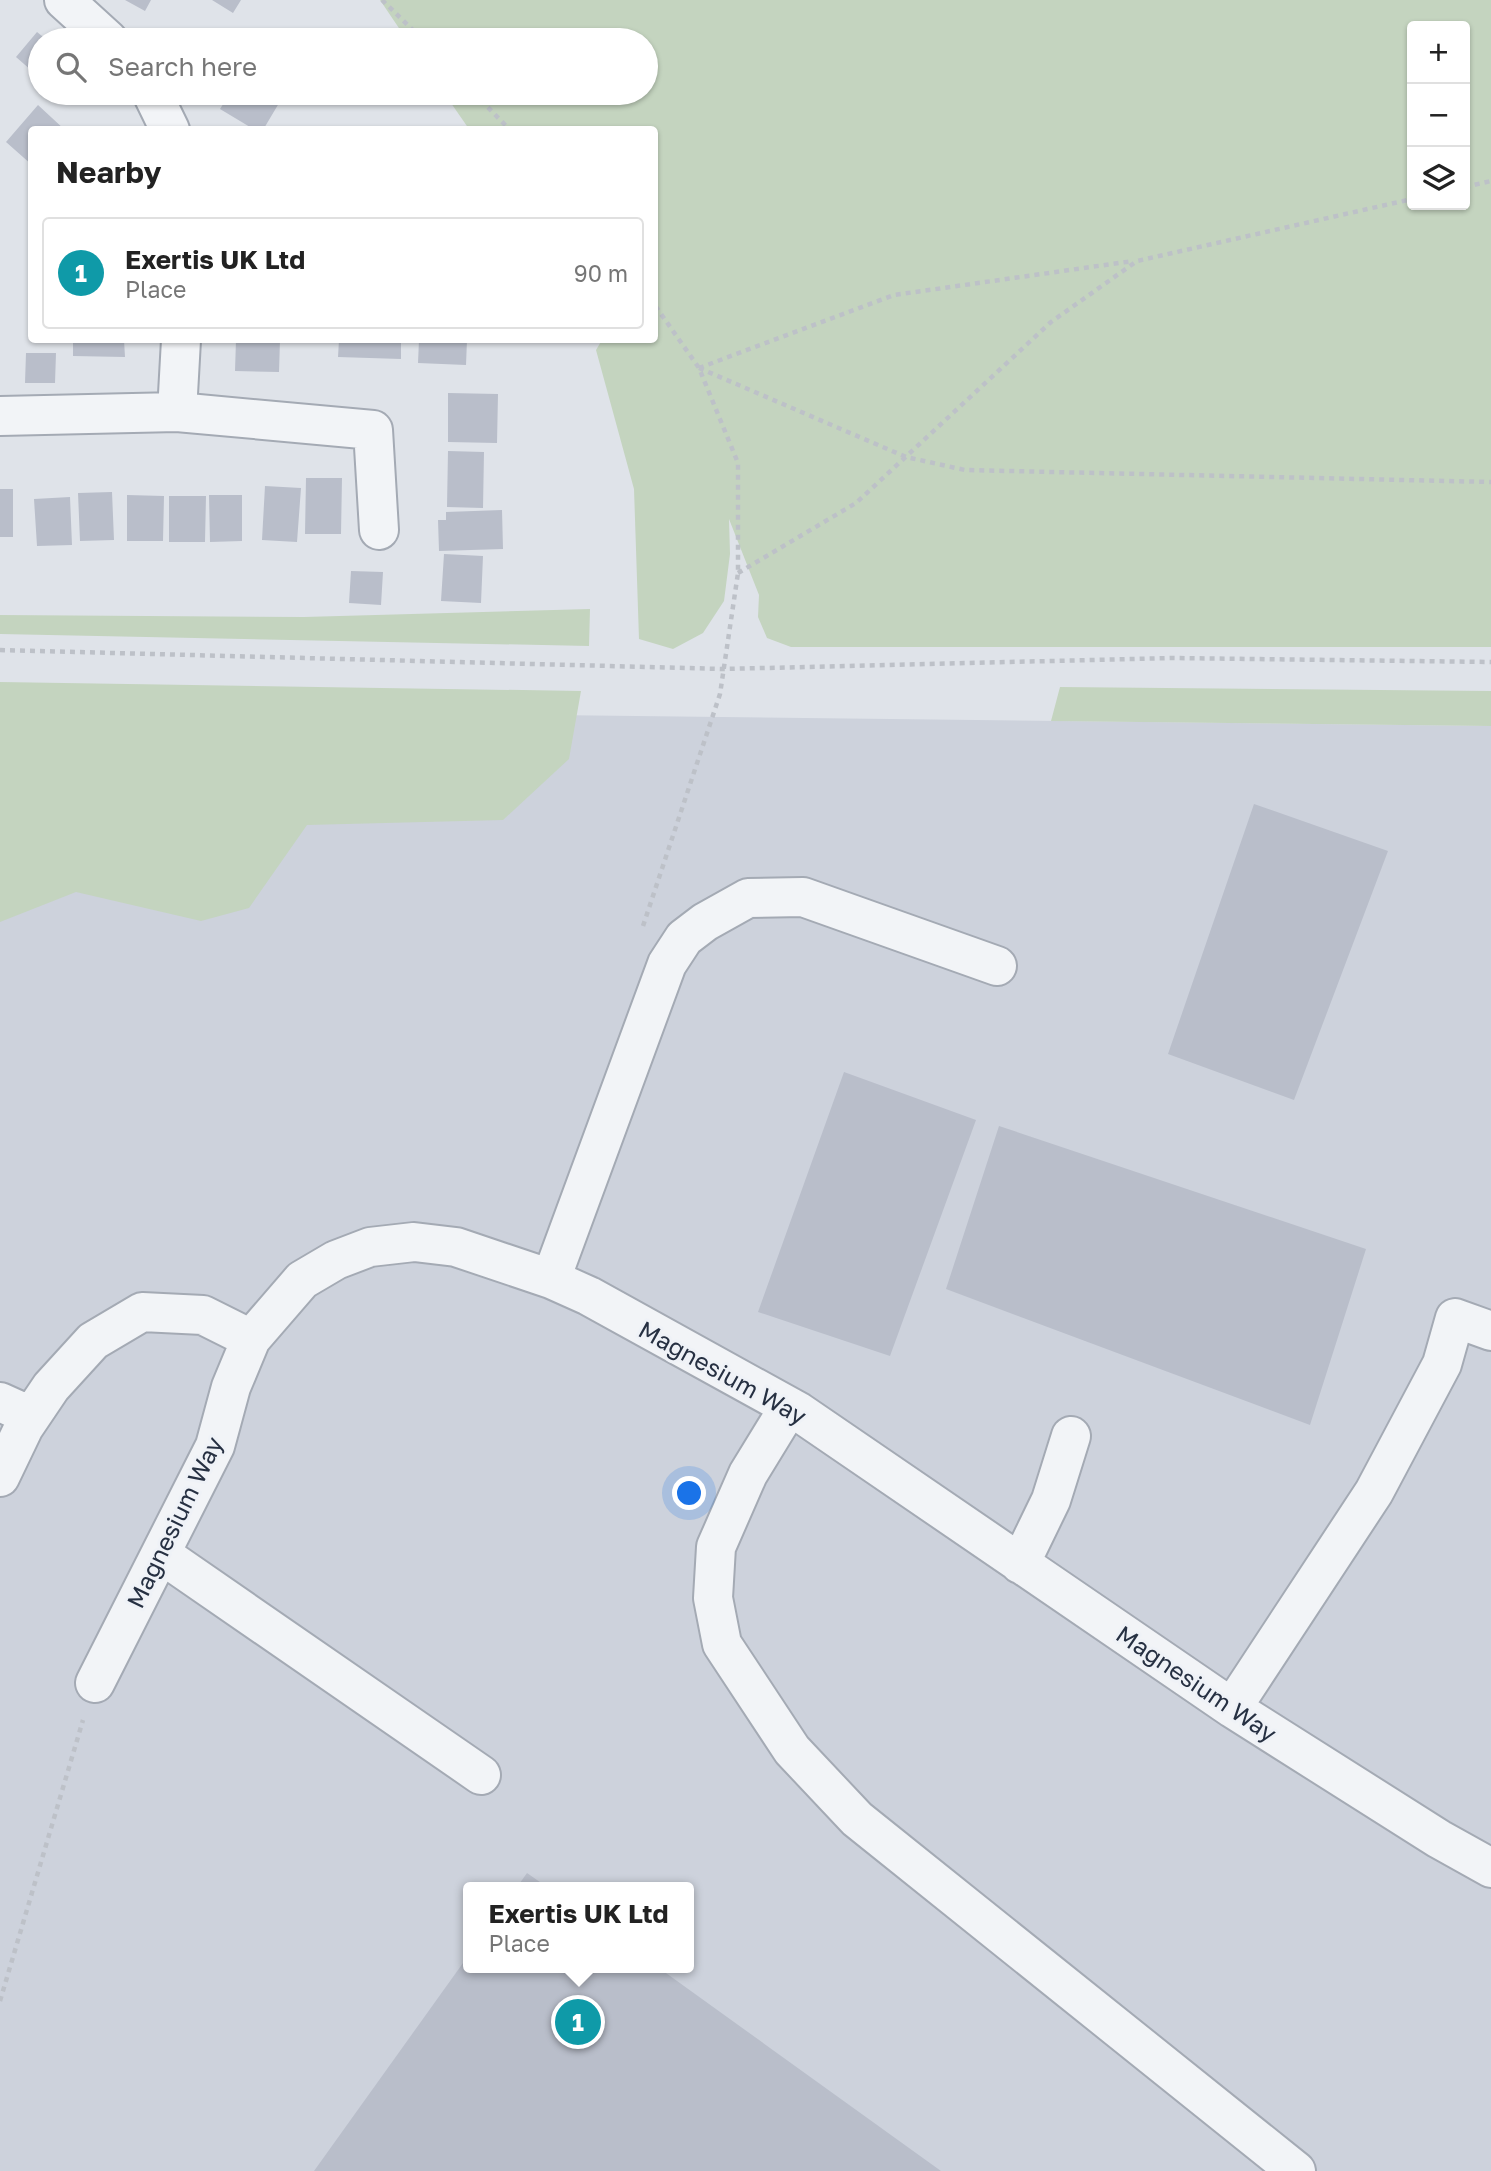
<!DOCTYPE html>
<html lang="en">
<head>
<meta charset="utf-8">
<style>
	:root { --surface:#fff; --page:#f6f6f6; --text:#222; --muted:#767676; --line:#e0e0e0; --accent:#0b8043 }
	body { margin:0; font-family:"Golos Text",sans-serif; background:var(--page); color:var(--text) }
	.controls { position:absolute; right:21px; top:21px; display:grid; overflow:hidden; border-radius:7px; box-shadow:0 2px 5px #0004 }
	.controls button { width:63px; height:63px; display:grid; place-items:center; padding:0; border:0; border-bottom:2px solid var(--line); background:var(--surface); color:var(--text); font:35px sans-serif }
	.you { position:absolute; left:690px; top:1494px; width:24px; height:24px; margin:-18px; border:5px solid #fff; border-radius:50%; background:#1a73e8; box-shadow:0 0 0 10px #1a73e833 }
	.badge { display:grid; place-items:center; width:46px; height:46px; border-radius:50%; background:var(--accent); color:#fff; font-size:23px; font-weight:700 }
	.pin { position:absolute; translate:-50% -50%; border:4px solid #fff; box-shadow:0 2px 7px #0006 }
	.popup { position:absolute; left:463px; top:1882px; width:231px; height:91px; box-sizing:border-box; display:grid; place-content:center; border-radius:7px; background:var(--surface); filter:drop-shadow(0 2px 5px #0005); font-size:23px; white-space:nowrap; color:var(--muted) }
	.popup b { font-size:26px; color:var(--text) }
	.popup::after { content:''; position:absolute; left:50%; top:100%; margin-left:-14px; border:14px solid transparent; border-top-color:var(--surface) }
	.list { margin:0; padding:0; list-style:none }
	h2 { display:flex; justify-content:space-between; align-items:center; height:91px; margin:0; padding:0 28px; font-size:30px }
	h2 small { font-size:23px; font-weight:400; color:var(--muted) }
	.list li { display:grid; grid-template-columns:46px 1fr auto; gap:21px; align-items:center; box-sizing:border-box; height:112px; margin:0 14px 14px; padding:0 14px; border:2px solid var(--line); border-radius:7px }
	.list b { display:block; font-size:26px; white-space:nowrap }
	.list p { margin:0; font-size:23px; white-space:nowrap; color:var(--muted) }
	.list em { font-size:23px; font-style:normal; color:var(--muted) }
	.icon { flex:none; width:38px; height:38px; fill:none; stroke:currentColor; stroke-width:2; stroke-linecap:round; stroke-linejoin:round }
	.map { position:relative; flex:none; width:1491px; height:2171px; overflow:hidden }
	.search { position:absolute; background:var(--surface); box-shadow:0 2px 5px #0004; left:28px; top:28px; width:630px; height:77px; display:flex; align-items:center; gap:18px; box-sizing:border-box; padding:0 24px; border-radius:38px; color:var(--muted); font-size:26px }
	.panel { position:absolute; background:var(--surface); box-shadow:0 2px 5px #0004; left:28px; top:126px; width:630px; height:217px; border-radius:7px }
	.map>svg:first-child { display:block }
</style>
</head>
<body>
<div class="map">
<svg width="1491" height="2171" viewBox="0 0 1491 2171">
	<rect width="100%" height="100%" fill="#dfe3e9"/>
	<path fill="#cdd2dc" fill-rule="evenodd" d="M383 713 1491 726V2171H0V717ZM468 1887H688V1968H468Z"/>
	<path fill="#c4d4bf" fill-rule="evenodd" d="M380 0H1491V647H791L767 638 758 617 759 595 729 519 730 554 724 601 703 633 673 649 639 639 634 489 596 350 602 340H654V130L469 129 444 93H646V40H407ZM1465 26V205H1412V26Z
		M590 609 589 646 0 634V615L304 617Z
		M0 682 581 691 569 759 503 820 307 825 249 908 201 921 76 892 0 922Z
		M1060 687 1491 691V726L1051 721Z"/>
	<path fill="#b9beca" d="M125 0H151L145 11Z
		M212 0H241L233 13Z
		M37 32 47 40H40V78L16 57Z
		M230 93H285L263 130H255L220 109Z
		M38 105 65 130H32V165L6 142Z
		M73 340H124L125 357 73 356Z
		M236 340H280L279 372 235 371Z
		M339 340H401V359L338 357Z
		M419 340H467L466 365 418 363Z
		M26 353H56L55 383H25Z
		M448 393 498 394 497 443 448 442Z
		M448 451 484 452 483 508 447 507Z
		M306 478H342L341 534H305Z
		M265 486 301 488 297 542 262 540Z
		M0 489H13V537H0Z
		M112 492 114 540 80 541 78 493Z
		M127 495 164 496 163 541H127Z
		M209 495H242V541L210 542Z
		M169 496H206L205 542H169Z
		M70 497 72 545 37 546 34 499Z
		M502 510 503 549 439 551 438 520H446V512Z
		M444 554 483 556 481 603 441 601Z
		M351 571 383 572 381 605 349 603Z
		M1254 804 1388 851 1294 1100 1168 1054Z
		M844 1072 976 1120 890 1356 758 1312Z
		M999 1126 1366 1249 1310 1425 946 1289Z
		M527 1873 547 1887H517Z
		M468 1956V1968H659L941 2171H314Z"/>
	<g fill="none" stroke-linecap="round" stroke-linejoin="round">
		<defs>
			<path id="minor" d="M64 0 108 40
				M152 93 170 130
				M177 412 181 340
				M0 416 177 412 373 430 379 530
				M551 1279 667 964 684 938 705 922 748 898 803 897 997 966
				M0 1402 31 1416
				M789 1407 748 1474 716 1547 713 1598 722 1644 792 1750 857 1819 1296 2171
				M0 1477 24 1427 51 1387 93 1341 142 1312 203 1315 251 1339
				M161 1554 481 1775
				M1020 1564 1051 1500 1071 1436
				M95 1683 215 1446 231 1387 251 1339 302 1280 336 1260 370 1247 414 1242 456 1247 551 1279 589 1296 799 1412 1232 1708 1439 1839 1491 1868
				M1232 1708 1374 1492 1442 1364 1455 1318 1491 1331"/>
		</defs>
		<use href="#minor" stroke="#a4aab4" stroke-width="42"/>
		<path stroke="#bdc1c8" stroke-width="4.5" stroke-dasharray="5 5" stroke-linecap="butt" d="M382 0 423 40
			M474 93 510 130
			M1465 187 1491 181
			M699 368 906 457 965 470 1491 482
			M699 368 894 295 1133 261
			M738 573 856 503 1051 322 1137 261 1412 199
			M0 650 724 669 1172 658 1491 662
			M643 926 720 694 738 573V463L699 368 654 304
			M0 2001 83 1720"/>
		<use href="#minor" stroke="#f2f4f7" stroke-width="38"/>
	</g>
	<g text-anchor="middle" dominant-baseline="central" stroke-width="6" stroke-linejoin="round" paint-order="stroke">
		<g font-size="24" fill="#263042" stroke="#eff2f7">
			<text transform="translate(723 1372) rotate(29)">Magnesium Way</text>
			<text transform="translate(174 1522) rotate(-64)">Magnesium Way</text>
			<text transform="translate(1197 1683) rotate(34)">Magnesium Way</text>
		</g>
	</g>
</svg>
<div class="controls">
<button>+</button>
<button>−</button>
<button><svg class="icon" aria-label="layers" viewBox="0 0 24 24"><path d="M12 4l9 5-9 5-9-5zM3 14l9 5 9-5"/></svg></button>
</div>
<div class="you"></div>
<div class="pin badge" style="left:578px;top:2022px;background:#0f9aa8">1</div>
<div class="popup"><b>Exertis UK Ltd</b>Place</div>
<div class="search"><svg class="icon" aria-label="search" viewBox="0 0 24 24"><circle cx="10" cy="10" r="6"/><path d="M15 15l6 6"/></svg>Search here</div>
<section class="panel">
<h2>Nearby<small></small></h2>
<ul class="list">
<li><span class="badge" style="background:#0f9aa8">1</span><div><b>Exertis UK Ltd</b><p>Place</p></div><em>90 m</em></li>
</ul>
</section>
</div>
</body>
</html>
